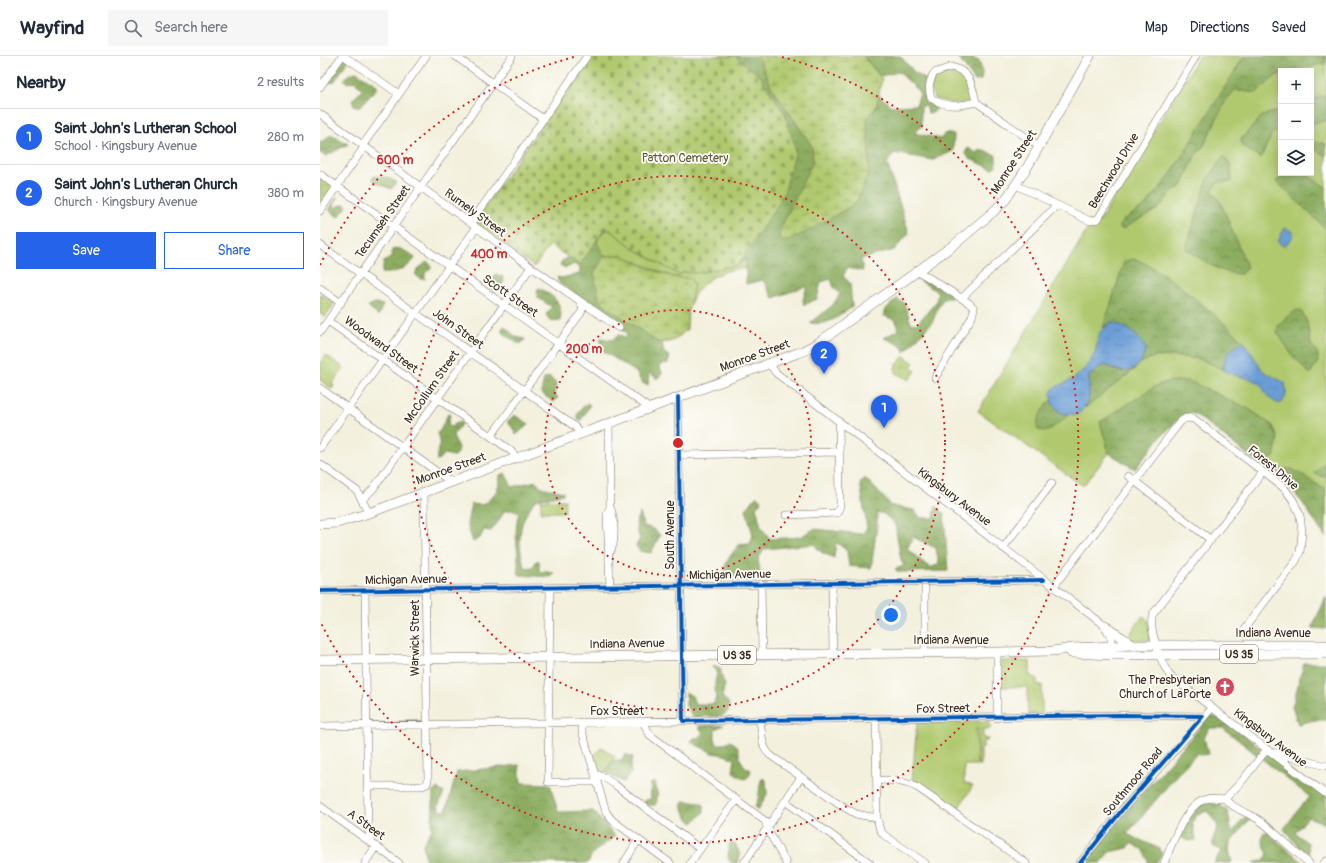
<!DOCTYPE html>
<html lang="en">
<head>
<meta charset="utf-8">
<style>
	:root { --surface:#fff; --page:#f6f6f7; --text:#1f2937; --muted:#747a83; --line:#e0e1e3; --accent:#2563eb }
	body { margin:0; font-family:Pangolin,sans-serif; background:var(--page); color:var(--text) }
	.controls { position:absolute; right:12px; top:12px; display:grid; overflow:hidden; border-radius:0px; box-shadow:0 2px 10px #0003 }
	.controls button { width:36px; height:36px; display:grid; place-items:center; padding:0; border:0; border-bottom:1px solid var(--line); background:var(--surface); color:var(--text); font:20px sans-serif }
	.you { position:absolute; left:571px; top:559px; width:14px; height:14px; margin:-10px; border:3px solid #fff; border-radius:50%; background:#1a73e8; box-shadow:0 0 0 6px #1a73e833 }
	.badge { display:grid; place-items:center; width:26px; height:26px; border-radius:50%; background:var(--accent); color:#fff; font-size:13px; font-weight:700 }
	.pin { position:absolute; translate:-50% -33px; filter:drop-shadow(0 1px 2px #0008) }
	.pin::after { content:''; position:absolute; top:21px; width:14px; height:12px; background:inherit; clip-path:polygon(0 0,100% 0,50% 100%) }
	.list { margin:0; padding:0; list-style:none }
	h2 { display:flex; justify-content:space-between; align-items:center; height:52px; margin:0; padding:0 16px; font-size:17px }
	h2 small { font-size:13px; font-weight:400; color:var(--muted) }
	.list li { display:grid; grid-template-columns:26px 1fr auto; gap:12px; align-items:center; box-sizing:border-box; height:56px; padding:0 16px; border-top:1px solid var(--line) }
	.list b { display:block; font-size:15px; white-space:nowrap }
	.list p { margin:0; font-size:13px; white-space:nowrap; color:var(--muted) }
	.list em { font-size:13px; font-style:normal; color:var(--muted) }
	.actions { display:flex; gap:8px; padding:12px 16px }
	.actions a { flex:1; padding:9px 0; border:1px solid var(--accent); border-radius:0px; text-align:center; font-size:14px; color:var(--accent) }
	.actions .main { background:var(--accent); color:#fff }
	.icon { flex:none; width:22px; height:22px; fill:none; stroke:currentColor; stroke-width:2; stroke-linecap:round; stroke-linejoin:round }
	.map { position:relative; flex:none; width:1006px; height:807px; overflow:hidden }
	header { display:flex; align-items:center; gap:24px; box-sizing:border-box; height:56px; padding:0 20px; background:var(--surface); border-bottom:1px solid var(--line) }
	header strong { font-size:19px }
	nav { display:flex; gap:22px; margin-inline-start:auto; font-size:14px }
	.search { width:280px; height:36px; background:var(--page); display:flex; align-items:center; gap:10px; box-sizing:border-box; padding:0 14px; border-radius:0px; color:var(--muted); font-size:15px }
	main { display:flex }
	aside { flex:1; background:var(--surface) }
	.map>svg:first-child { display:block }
</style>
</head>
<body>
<header>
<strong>Wayfind</strong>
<div class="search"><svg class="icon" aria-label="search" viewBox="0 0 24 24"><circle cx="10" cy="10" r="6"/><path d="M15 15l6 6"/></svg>Search here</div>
<nav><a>Map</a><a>Directions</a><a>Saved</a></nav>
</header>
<main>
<aside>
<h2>Nearby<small>2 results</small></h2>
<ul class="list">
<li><span class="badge">1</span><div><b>Saint John's Lutheran School</b><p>School · Kingsbury Avenue</p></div><em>280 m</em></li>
<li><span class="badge">2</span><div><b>Saint John's Lutheran Church</b><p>Church · Kingsbury Avenue</p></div><em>380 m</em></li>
</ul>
<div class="actions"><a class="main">Save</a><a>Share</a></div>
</aside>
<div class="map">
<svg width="1006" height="807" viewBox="0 0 1006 807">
	<defs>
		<pattern id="forest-crowns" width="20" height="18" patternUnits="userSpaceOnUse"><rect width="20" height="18" fill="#8cad61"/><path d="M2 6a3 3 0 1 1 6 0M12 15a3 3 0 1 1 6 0" fill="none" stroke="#748d4f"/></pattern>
		<pattern id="wetland-marsh" width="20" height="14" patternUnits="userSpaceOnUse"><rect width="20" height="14" fill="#b0c96e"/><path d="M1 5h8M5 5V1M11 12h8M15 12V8" fill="none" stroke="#90a35a"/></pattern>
		<pattern id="cemetery-stones" width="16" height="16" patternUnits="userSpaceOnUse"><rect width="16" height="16" fill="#b0c96e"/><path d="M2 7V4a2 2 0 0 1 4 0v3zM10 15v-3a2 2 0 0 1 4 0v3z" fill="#90a35a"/></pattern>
		<pattern id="park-crowns" width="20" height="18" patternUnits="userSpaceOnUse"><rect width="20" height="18" fill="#b0c96e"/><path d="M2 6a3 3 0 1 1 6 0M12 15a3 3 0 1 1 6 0" fill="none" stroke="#90a35a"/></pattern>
		<pattern id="water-ripples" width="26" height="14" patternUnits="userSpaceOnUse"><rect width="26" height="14" fill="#6a9dd5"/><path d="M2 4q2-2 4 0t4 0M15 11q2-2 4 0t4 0" fill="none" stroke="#5880ac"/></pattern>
	</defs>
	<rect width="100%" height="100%" fill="#fdfcf7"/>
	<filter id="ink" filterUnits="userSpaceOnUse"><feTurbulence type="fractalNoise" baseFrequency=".025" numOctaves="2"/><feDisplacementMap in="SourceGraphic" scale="8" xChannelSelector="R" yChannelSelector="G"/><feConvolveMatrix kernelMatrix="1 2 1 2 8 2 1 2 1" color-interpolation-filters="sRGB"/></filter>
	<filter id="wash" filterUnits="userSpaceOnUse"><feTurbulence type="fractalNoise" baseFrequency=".012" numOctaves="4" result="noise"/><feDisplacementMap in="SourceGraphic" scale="16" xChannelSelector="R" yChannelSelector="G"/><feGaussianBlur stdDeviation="0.9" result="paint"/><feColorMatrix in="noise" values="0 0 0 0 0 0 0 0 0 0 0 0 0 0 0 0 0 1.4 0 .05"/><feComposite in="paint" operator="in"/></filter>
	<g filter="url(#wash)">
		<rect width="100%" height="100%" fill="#f3f0dd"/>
		<path fill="#b0c96e" stroke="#767a46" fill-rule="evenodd" d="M879 0H1006V460L874 357H865L840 381 815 413 789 397 763 430 658 355 769 171 780 165ZM961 15H991V117H961Z
			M632 14C645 15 647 29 652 40L649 46 629 47 614 42C606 24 617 19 632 14Z
			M287 174 291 175 315 193 359 219 363 216 377 217 417 209 427 203 426 213C407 211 383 223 374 240 372 243 372 246 369 249L374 229 370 223C346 223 325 207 302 200 297 198 289 200 284 200L277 187 279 179Z
			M0 238 14 247 5 261 0 258Z
			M6 299 24 312 12 328 14 330 12 333 0 324V307Z
			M221 444H245V456H221Z
			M823 560 828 564 831 584H812L807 582Z
			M680 605H710V620L717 622V629H722V658H708L707 631H680Z
			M670 665V673H663V682L668 683 667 685H663V692H661V709H658V673H656L657 709H644V727L653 730 637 754 592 726 597 666Z
			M282 691 295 701 284 717 277 712 274 699Z"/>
		<path fill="url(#forest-crowns)" stroke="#646c40" fill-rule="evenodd" d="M25 0H31L14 26 8 27Z
			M397 0H438L451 30 492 90 493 105 460 174 548 118 549 101 547 62 556 52 558 38 571 50 596 49 600 38 595 31 579 16 560 20 543 0H580L595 17 607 24 606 38 617 52 613 57H608L606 49 601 51V71L594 77 621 83 625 77 634 79 633 95 613 104 574 97 567 107 589 177 574 194 541 203 543 215 527 212 523 220 530 227 532 251C518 261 507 270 490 267L513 249 520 238 514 232 511 223 501 226 497 243 484 249 483 244 487 230 453 242 443 224 426 228V203L418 209 383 216Z
			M637 0H649L660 6 662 17 661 24 655 25Z
			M927 0H1006V7L974 15H961V18L957 19 936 37 915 34 905 46 883 91 875 100 862 130 851 137 838 153 809 169 805 173 800 172V169L803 164 824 151 849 121 923 2Z
			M36 16 57 29V32L40 51 34 50 32 44 43 34 34 25 27 27 24 24 28 19Z
			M1006 39V64L991 68V44Z
			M961 54V75L952 77 941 102 922 90 921 83 942 60Z
			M11 78 28 88 6 100 0 97V86H3Z
			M996 86 1006 88V100L993 92Z
			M648 92 656 97 660 94 676 99V109L673 113 650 103 645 97Z
			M903 100C912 107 912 115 911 126H898L892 135 901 147 927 211 921 218C900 218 883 204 866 193L887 125Z
			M971 117H983L1006 131V173L956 125Z
			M56 120 66 121 77 126 71 133 55 126 52 122Z
			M17 141 13 150 14 152 25 148 27 151 18 161 9 154Z
			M283 167 287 174 279 179 277 187 284 200 274 218 290 253 338 286 342 287 344 297 350 301 348 307 339 309 342 317 337 323 330 317 329 318 328 329 322 327 316 316 280 293 281 282 292 284 299 279 305 281 308 279 298 267 239 227 237 221 242 222 260 218V212L254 208 246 212 240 209 242 205 253 199Z
			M78 192 91 198 95 202C89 212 74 218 62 217L64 206 72 201V194Z
			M813 203C838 207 905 267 924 286L916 289 904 309V314L880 303 851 300 833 301 821 307 826 293C817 278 808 270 791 266L783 272 804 206Z
			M107 206 111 209V212L105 217V223H100L95 218 99 212Z
			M176 218 183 221 184 226 177 234 173 235 168 229Z
			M602 222 632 239 631 242 623 243 617 253 613 265 585 296 580 289 564 282 578 274 576 265 563 259 565 254 577 243 584 247 591 267 597 268 616 246 618 236 600 225Z
			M219 232C232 239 244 247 240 264L230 265 226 258 232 251 218 242 217 234Z
			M55 247 63 249 58 260 48 250Z
			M977 254 981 255 987 266 991 289 996 294 998 300 997 307 990 318 974 302 957 276C957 265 969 260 977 254Z
			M184 270 196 281 205 283 202 287H197L181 275Z
			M786 309 799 316 815 313 765 352 769 341V320L780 311Z
			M230 321 236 328 234 337 238 341 234 346 221 337 224 323Z
			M849 325H869L929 353 953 370 958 383 954 401 942 409 875 358 865 357 840 381 815 413 789 397 780 366 836 330Z
			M731 344C734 352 740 357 749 359L728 375 718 374C715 363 724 351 731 344Z
			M267 347 270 349 261 364H258V356Z
			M128 358H130L128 369 131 371 140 365 142 367 133 379 139 395 134 400 124 398 117 405C115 395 123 391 117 377L120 375Z
			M194 359 209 368 196 379 192 371 187 366Z
			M1006 405V422L994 417Z
			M957 413H972L1006 434V482L982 446 956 417Z
			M185 417 192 431 216 425 221 431 243 436V438L222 442 214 445C211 451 207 456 204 462 198 477 199 496 205 512H213L216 505H219V515L234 517 231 521 200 519C196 515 199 510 198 504 197 484 194 477 199 457L192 454 184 455 180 463 171 475 164 474 160 482 153 486 147 468 151 448 162 449C175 440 179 435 180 419Z
			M545 422 572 450 594 454 601 462H614L616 450 624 458 628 515 579 516 575 513 584 510 581 504 575 468 564 458 557 456V470L551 512 529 510 527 495 516 486 514 502 501 496 494 488 444 493 438 503 441 522H405C402 508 410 500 419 489L430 488 433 479 426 453 437 440 442 445 436 451 441 471 450 483 480 481 494 473 542 478 547 472 540 426ZM593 481 616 492 619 508 610 512 587 493Z
			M320 457 324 470 333 473 340 479 331 497 320 495 316 490 320 482C316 474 314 465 320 457Z
			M1006 541V573L992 572Z
			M984 607H1006V664H994L978 668 972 651Z
			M395 610 400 612C402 618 401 623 405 628L402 641 409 647 408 655 402 660 373 661 366 650V637L372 640 375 648H394C397 639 395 638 395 629 395 620 400 618 392 611Z
			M890 660 902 663 1006 741V771L1004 767 988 761 975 777 988 787 989 798 983 796 964 773 978 754 990 741 903 672H890L884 681 888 698 882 699 878 697 861 714 807 778 840 793 842 798 836 807H829L823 794 811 787 808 792 789 796 781 807H767L766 805 779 787Z
			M404 669 395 673V688H404L409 685C426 690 412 705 431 714L429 720 425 723 413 716 415 703 404 699 393 697 371 686 374 682H380L383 674H380L379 670Z
			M305 698 313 701C312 707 310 711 311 716L304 726 287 718 286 714 293 705 303 703Z
			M199 709 201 727 230 728 238 756 273 755 295 780 272 798 268 807H106L103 788 112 773 113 737 117 732 124 737 118 750 121 755H126L137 716Z
			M442 722 446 724 447 738 438 754 435 750C441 740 438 731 442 722Z
			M335 726C337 734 339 742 335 749H328L324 747 325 744 331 743 330 728Z
			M364 745 380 747 384 749V756L373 767C366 763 365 757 362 750Z
			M887 746C913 751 907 757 912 777L924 762 926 761 929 764 910 787 909 794 912 806 910 807H894L901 795 893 790V783L898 770 888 756 884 755 877 759 872 766 876 784 869 785 862 782C862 769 875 751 887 746Z
			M947 776 984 807H934L944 804 948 798 942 785 943 777Z
			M415 787 420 799 419 805 417 807H411L408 802 409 788Z"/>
		<path fill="url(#wetland-marsh)" stroke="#767a46" d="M438 0H543L562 23 556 52 547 62 549 101 548 118 536 147 486 176 464 186 459 180 460 174 493 105 492 90 451 30Z
			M301 199C322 209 347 223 370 222L374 229 368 256 367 273C358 282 351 289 338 286L290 253 279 243 274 218 284 200Z"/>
		<path fill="url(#cemetery-stones)" stroke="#767a46" d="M270 0H415L440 20 465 58 476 94 463 141 418 209 377 217 363 216 359 219 315 193 286 171 260 209 230 189 214 211 156 168V163Z"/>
		<path fill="url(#park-crowns)" stroke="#767a46" d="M0 120 14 130 0 150Z
			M584 300 594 307 591 311 596 315 589 324 576 317 575 311Z"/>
		<path fill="url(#water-ripples)" stroke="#52647a" d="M965 172 973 176V180L965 190 961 189 958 185Z
			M791 266C808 270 817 278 826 293 824 297 823 303 820 307 812 320 797 315 786 309L780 311 769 320C769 339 772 346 757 359L741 357 732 347 731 336 734 332 755 322 766 311 775 297 780 276Z
			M924 286 943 315 965 327C967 336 967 342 960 348 943 342 947 333 937 326 926 320 914 321 904 314 903 300 911 291 924 286Z"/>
	</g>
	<g filter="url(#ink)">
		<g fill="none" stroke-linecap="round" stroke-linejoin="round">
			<defs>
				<path id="minor" d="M24 0 79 38
					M135 0 223 63
					M631 11C650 15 652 28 656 46 640 50 626 52 611 42 608 32 609 26 614 17Z
					M0 31 22 0
					M656 46 720 91
					M0 58 211 211 299 272
					M0 118 329 352
					M696 129 770 165 778 163 876 0
					M0 155 42 94 45 86 106 0
					M151 167 267 0
					M0 189 254 370 261 378
					M598 215 649 247 654 252 652 261 615 322
					M0 232 21 247
					M642 242 737 149
					M8 265 190 394 197 402
					M0 276 192 0
					M449 307 456 317 785 570 791 582V595
					M0 332 131 426
					M358 341 363 665
					M289 367 290 451C295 461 296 488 290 496
					M171 380 261 257 263 252 260 246
					M0 392 156 172
					M359 399 519 396
					M0 408 37 435 49 457
					M943 416 833 558C827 571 842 609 850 620L1006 738
					M808 420 891 484
					M43 443 53 433 211 211
					M290 451 287 458 290 531
					M466 459 517 457 520 450 519 366
					M683 492 732 427
					M512 527 513 597
					M441 528 442 598
					M733 531 860 366 866 362 874 363 964 432 973 444 980 459 982 476 980 496 976 505 923 574
					M230 532 228 726H277
					M45 534 48 773 52 787
					M0 535 724 524
					M605 596V526
					M677 596V662
					M556 664 557 762
					M440 665C443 678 440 689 450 699L524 751 536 758 557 762 560 774 564 779 605 807
					M262 666V675L286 756 292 764 350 807
					M323 666 330 679 445 765 449 776 466 807
					M0 670 800 659 883 660
					M952 696 1006 710
					M276 719H280L294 728 380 793
					M557 724C572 724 585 725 598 732L706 807
					M47 730H102L107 728 108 724 104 436
					M905 743C914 754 928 756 939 764 957 777 972 794 989 807
					M465 745 550 807
					M0 750 79 807
					M45 807 56 790
					M304 807 318 784
					M370 807 416 744
					M424 807 481 721
					M760 807 802 754 892 652
					M844 807C852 788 865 749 886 743 892 741 899 743 905 743L922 725 947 693
					M1004 807 1006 805"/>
				<path id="major" d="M0 468 17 467 49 457 483 295 498 287 635 188 673 156 686 143 708 110 770 0
					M785 570 813 589
					M751 597 791 599 1006 598
					M0 604 677 596 733 595 753 592 813 589H1006"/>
			</defs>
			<use href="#minor" stroke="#7b6f61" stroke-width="8"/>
			<use href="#major" stroke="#7b6f61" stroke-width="10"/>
			<use href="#minor" stroke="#fff" stroke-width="7"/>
			<use href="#major" stroke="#fff" stroke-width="9"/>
			<defs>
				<path id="cycleway" d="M358 341 363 665 800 659 883 660
					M0 535 724 524
					M760 807 802 754 883 660"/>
			</defs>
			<use href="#cycleway" stroke="#fdfcf7" stroke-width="6"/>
			<use href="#cycleway" stroke="#0057b8" stroke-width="4"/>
		</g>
	</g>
	<g fill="none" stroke="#d62828" stroke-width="2" stroke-dasharray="2 4">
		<circle cx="358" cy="387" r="133"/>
		<circle cx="358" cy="387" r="267"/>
		<path d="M0 209A400 400 0 0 1 254 1M462 1A400 400 0 1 1 0 565"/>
	</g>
	<defs>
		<symbol id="church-disc" viewBox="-11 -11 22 22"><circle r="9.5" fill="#d1495b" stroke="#fdfcf7"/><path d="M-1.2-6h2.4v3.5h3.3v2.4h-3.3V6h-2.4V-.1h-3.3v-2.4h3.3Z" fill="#fff"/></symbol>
	</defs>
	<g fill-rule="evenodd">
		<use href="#church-disc" x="894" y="620" width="22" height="22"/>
	</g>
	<g text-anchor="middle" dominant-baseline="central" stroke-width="3.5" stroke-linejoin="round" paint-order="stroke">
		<g fill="#fdfcf7" stroke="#75695f" stroke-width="1">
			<rect x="900" y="589" width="38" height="18" rx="3"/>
			<rect x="398" y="590" width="38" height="18" rx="3"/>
		</g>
		<g font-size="11" font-weight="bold" fill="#3b2a1e">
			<text x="919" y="598">US 35</text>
			<text x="417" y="599">US 35</text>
		</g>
		<g font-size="12" fill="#5e5a36" stroke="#fdfcf7">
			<text x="365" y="102">Patton Cemetery</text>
		</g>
		<g font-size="12" fill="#3b2a1e" stroke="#fdfcf7">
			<text transform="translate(694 106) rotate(-57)">Monroe Street</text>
			<text transform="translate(794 115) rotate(-59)">Beechwood Drive</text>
			<text transform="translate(155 157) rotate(36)">Rumely Street</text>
			<text transform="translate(63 166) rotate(-55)">Tecumseh Street</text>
			<text transform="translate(190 240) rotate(35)">Scott Street</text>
			<text transform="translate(138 273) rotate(36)">John Street</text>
			<text transform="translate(61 289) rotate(36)">Woodward Street</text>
			<text transform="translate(435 300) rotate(-20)">Monroe Street</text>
			<text transform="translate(112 331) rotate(-55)">McCollum Street</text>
			<text transform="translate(953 412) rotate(40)">Forest Drive</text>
			<text transform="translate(131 413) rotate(-20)">Monroe Street</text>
			<text transform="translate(634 441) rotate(37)">Kingsbury Avenue</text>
			<text transform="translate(350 479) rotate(-90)">South Avenue</text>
			<text transform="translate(410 519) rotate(-1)">Michigan Avenue</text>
			<text transform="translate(86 524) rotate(-1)">Michigan Avenue</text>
			<text x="953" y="577">Indiana Avenue</text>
			<text transform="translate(95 582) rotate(-90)">Warwick Street</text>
			<text x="631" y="584">Indiana Avenue</text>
			<text transform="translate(307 588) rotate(-1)">Indiana Avenue</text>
			<text transform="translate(623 653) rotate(-1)">Fox Street</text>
			<text x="297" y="655">Fox Street</text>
			<text transform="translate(950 682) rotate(37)">Kingsbury Avenue</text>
			<text transform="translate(813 726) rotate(-50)">Southmoor Road</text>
			<text transform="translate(46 769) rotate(36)">A Street</text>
		</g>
		<g font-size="12" fill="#3b2a1e" stroke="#fdfcf7" text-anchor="end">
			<text x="891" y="624">The Presbyterian<tspan x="891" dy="14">Church of LaPorte</tspan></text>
		</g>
	</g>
	<circle cx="358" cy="387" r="6" fill="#d62828" stroke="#fdfcf7" stroke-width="2"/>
	<g font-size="12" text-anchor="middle" font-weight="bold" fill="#d62828" stroke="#fdfcf7" stroke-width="3.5" stroke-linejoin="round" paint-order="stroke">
		<text x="75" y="108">600 m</text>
		<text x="169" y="202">400 m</text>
		<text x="264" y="297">200 m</text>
	</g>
</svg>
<div class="controls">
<button>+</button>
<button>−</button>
<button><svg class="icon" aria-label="layers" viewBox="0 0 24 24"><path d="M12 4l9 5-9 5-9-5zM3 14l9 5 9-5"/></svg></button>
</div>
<div class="you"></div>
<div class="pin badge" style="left:564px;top:372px">1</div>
<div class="pin badge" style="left:504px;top:318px">2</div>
</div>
</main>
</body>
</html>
